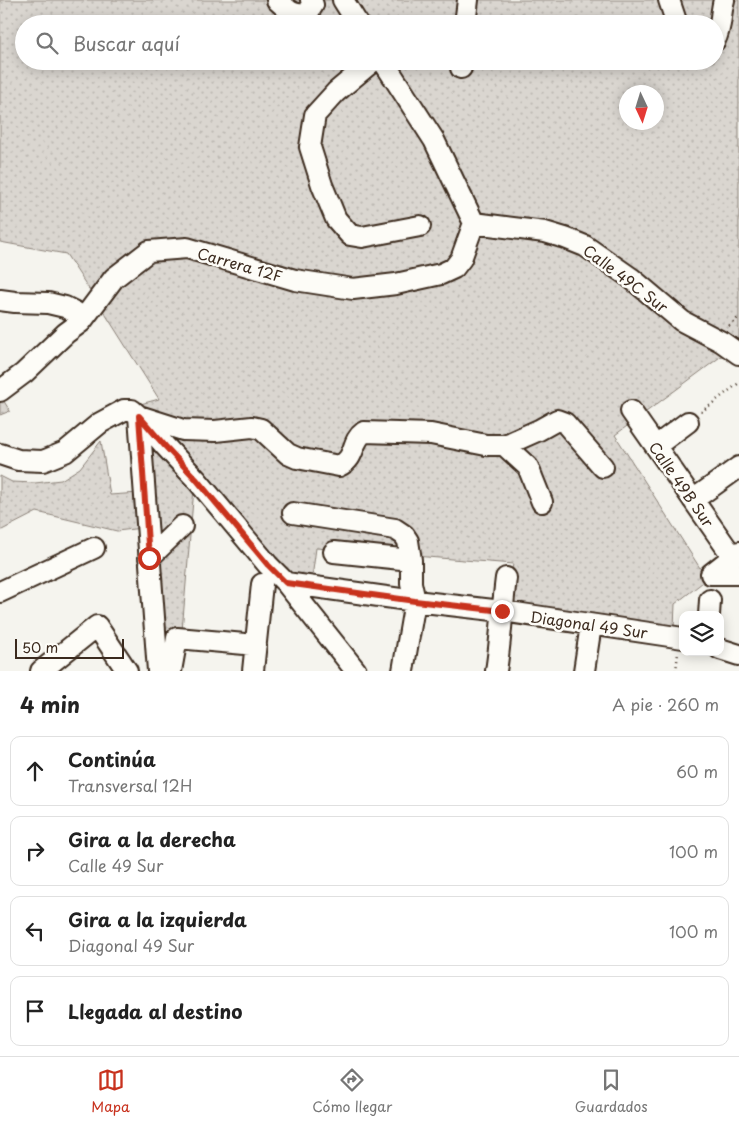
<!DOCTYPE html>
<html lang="es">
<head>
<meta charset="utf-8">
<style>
	:root { --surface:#fff; --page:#f6f6f6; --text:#222; --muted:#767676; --line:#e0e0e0; --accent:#c8321e }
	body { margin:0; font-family:"Playpen Sans",sans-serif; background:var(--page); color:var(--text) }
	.controls { position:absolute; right:15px; bottom:15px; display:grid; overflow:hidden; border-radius:10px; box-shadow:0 2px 12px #0003 }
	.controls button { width:45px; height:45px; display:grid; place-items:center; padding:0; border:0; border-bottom:1px solid var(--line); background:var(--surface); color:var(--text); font:25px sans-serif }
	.compass { position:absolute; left:619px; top:85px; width:45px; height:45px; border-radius:50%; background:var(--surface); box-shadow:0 2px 12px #0003; rotate:176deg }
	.scale { position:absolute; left:15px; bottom:12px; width:109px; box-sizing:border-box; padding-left:5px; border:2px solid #3b2a1e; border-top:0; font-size:14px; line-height:18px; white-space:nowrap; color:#3b2a1e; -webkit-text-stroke:4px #fdfcf7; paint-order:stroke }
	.stop { position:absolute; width:15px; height:15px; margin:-11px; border:4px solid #c8321e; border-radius:50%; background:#fff }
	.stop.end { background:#c8321e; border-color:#fff; box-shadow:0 1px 5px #0008 }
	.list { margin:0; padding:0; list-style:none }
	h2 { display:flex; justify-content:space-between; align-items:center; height:65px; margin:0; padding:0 20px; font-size:21px }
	h2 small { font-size:16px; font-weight:400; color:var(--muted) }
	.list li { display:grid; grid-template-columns:32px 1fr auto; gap:15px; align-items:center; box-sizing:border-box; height:70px; margin:0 10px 10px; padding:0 10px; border:1px solid var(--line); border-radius:10px }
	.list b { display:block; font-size:19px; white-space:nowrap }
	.list p { margin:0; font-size:16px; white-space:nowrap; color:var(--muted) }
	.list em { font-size:16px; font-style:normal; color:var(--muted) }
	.icon { flex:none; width:28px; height:28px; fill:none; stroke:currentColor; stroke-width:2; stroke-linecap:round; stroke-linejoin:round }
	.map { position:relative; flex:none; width:739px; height:671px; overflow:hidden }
	.search { position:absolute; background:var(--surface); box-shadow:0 2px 12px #0003; left:15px; right:15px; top:15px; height:55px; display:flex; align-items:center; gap:12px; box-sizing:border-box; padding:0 18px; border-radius:28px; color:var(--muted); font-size:19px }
	.sheet { height:385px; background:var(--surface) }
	nav { display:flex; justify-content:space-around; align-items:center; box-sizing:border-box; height:70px; border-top:1px solid var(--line); background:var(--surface); font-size:14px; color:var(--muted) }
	nav a { display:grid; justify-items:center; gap:2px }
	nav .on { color:var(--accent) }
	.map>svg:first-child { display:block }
</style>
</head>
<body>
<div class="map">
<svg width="739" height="671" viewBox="0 0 739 671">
	<defs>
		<pattern id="grass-dots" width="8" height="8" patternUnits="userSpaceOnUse" patternTransform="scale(1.25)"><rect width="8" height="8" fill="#dad6d0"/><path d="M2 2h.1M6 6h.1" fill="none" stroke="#bcb8b2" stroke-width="1.8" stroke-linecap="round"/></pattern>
	</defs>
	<rect width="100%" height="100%" fill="#f5f4ee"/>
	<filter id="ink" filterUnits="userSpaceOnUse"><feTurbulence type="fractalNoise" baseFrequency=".02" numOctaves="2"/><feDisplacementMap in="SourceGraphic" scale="10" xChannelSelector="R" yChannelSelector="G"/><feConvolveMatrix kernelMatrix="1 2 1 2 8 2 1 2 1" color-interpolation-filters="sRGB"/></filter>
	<g filter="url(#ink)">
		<path fill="url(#grass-dots)" stroke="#8a8077" fill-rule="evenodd" d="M0 0H739V343L615 435 707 579 675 604 674 628 506 604 513 564 316 548 312 578 289 574 133 406 159 399 104 312 66 254 0 242ZM24 24H715V61H24ZM626 92H656V122H626Z
			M0 395 10 411 0 415Z
			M144 440 194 488 182 631 166 671Z
			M101 441 110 495 139 493 142 528 117 531 37 512 0 531V476L12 482 35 483 61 480 80 468Z"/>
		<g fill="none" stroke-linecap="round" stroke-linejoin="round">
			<defs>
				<path id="minor" d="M277 0C287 9 294 18 308 13L313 5 311 0
					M343 0 358 24
					M669 0 677 24
					M465 24 468 0
					M715 40C722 27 720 14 724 0
					M373 61 336 92 315 115 310 147 322 185 336 219 350 235 362 237 420 226
					M383 61 434 140 474 223
					M461 68 462 61
					M474 223 545 232 565 238 585 246 631 278 682 321 722 342 739 354
					M0 300 15 302 48 303 65 307 75 312 81 322
					M0 391 24 373 66 333 81 322 114 278 149 251 187 248 295 280 353 289 396 284 441 274 454 268 461 259 474 223
					M631 411 733 557
					M139 416 183 430 215 431 252 427 261 429 288 454 297 458 339 466C357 458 350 442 364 432L431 434 486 445H504L512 442 539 430 557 420 565 423 603 467
					M139 416 158 671
					M504 445 528 467 542 502
					M656 446 688 422
					M0 454 18 460 43 461 65 452 100 423 124 410H132L139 416 165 446 196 479 268 565 286 583 356 671
					M693 500 739 467
					M293 513 395 529 404 535 408 541 411 560V583L415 601 403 671
					M334 552 411 560
					M149 558 182 526
					M711 574 739 552
					M711 574H739
					M286 583 415 601 502 611 683 638
					M0 592 94 548
					M709 615 710 600
					M720 649 739 655
					M41 671 97 626 127 671
					M171 671 177 638 256 645
					M253 671 262 584
					M496 671C501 640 502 609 506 578
					M584 671 591 625"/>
			</defs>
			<use href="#minor" stroke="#3b2a1e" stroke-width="24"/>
			<path stroke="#3b2a1e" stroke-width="2.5" stroke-dasharray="1 4" stroke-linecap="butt" d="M729 326 739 317
				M701 412 739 383
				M676 671 678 653"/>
			<use href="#minor" stroke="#fdfcf7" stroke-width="20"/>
		</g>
	</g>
	<g fill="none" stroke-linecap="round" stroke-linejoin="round" filter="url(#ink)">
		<path stroke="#c8321e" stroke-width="6" d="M149 558 139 416 165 446 196 479 268 565 286 583 415 601 502 611"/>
	</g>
	<g text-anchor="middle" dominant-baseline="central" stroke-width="5" stroke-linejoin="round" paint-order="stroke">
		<g font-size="15" fill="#3b2a1e" stroke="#fdfcf7">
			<text transform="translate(240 264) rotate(16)">Carrera 12F</text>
			<text transform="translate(626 278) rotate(37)">Calle 49C Sur</text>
			<text transform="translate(682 484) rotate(55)">Calle 49B Sur</text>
			<text transform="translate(589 624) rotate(8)">Diagonal 49 Sur</text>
		</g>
	</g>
</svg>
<div class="controls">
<button><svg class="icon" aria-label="layers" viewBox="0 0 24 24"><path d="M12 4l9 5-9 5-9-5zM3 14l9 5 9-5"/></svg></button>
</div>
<svg class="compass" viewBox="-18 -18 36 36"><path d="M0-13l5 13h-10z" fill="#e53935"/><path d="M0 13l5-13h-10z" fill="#767676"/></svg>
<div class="scale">50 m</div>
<div class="stop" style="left:149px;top:558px"></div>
<div class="stop end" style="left:502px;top:611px"></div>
<div class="search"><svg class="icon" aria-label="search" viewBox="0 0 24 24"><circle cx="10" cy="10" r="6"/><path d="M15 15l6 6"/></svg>Buscar aquí</div>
</div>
<section class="sheet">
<h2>4 min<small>A pie · 260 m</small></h2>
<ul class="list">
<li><svg class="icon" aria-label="ahead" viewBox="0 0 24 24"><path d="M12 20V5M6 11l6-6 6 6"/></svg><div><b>Continúa</b><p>Transversal 12H</p></div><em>60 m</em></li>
<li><svg class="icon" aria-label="right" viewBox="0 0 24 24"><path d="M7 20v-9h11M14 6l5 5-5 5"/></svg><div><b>Gira a la derecha</b><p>Calle 49 Sur</p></div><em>100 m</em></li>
<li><svg class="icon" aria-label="left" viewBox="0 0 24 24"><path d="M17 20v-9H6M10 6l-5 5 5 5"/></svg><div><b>Gira a la izquierda</b><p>Diagonal 49 Sur</p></div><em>100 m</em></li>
<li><svg class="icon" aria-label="arrive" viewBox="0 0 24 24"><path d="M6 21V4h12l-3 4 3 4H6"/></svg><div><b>Llegada al destino</b></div></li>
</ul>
</section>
<nav>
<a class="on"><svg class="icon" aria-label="map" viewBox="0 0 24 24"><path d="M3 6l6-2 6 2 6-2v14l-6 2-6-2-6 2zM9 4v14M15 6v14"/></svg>Mapa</a>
<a><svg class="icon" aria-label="directions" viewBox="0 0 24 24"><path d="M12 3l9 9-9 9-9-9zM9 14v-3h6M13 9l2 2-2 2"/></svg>Cómo llegar</a>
<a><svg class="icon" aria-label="saved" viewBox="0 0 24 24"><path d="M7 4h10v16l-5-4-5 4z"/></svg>Guardados</a>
</nav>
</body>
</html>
